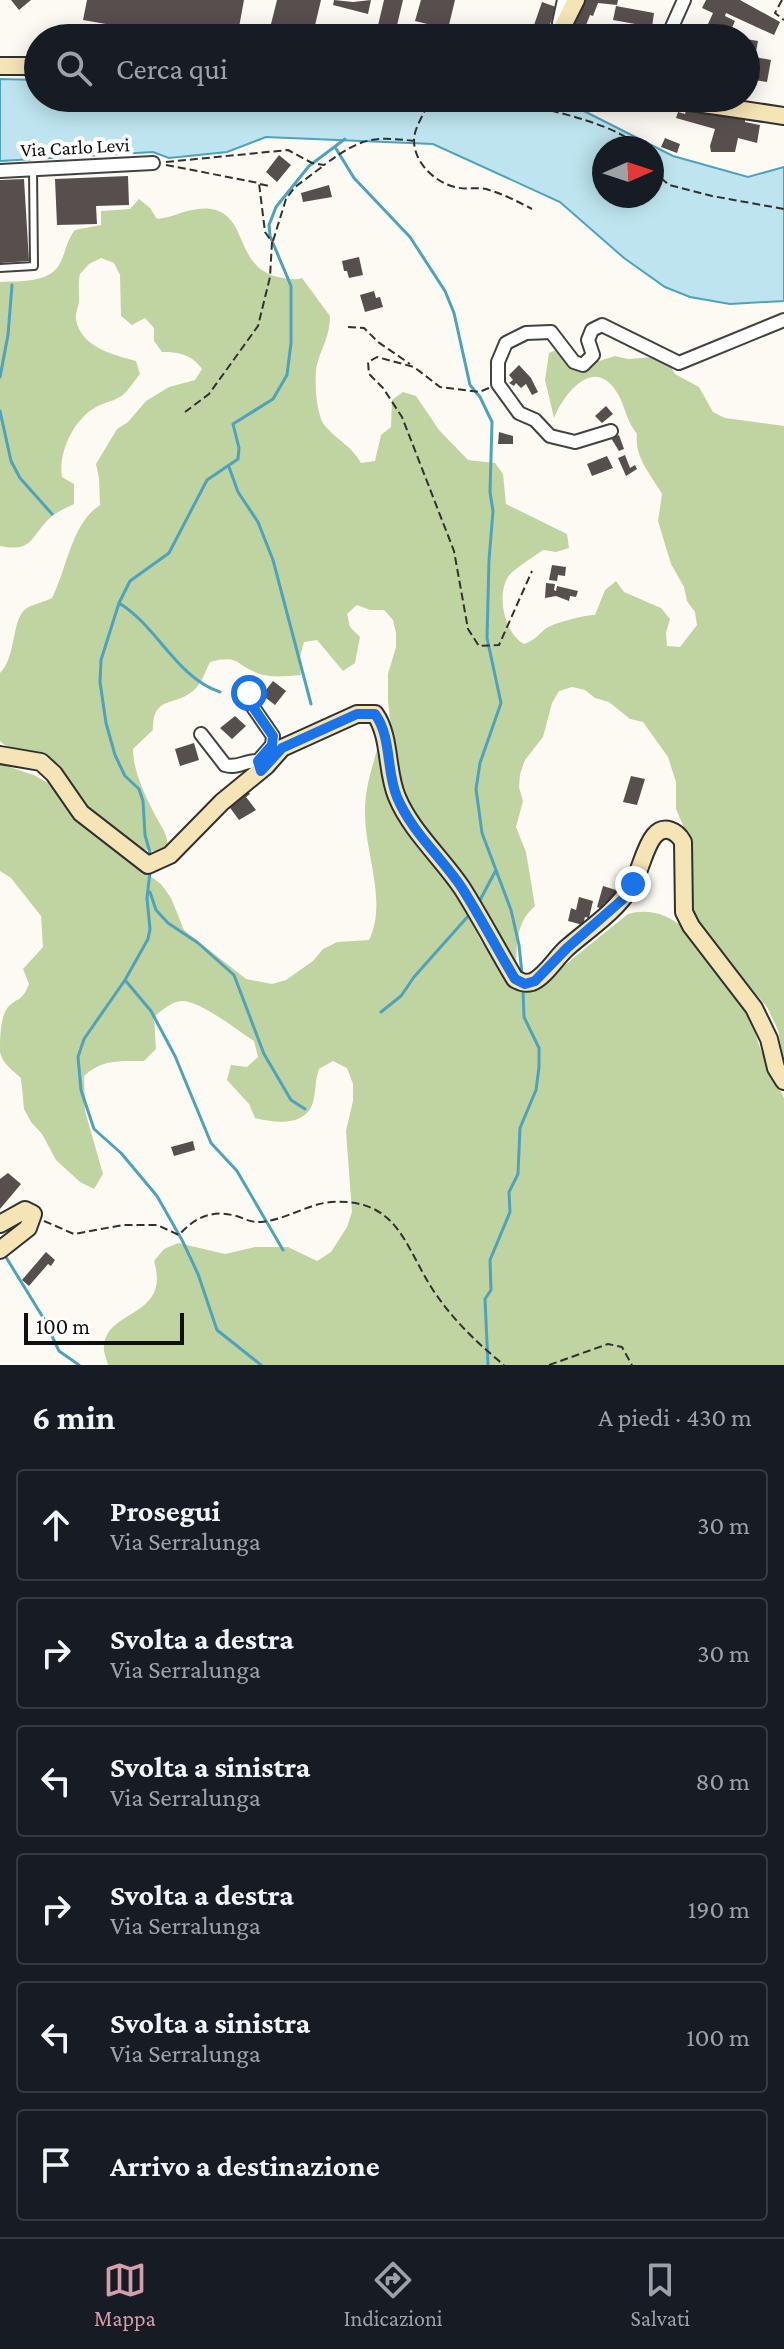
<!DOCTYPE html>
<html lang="it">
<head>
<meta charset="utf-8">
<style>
	:root { --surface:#171b24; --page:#242831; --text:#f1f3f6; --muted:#9ea1a6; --line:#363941; --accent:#d39fab }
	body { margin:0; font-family:"Crimson Pro",serif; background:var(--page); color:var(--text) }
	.compass { position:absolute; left:592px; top:136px; width:72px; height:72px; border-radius:50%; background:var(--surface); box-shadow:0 4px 20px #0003; rotate:87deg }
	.scale { position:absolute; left:24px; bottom:20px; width:160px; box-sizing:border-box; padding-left:8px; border:4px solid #0f0f0f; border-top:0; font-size:22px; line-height:28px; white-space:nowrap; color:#0f0f0f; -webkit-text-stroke:6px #fff; paint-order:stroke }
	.stop { position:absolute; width:24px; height:24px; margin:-18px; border:6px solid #1a73e8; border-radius:50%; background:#fff }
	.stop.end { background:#1a73e8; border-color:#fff; box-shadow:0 2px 8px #0008 }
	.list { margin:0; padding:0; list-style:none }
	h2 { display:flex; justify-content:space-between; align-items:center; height:104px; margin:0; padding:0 32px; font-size:34px }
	h2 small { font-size:26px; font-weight:400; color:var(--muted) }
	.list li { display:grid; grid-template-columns:52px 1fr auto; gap:24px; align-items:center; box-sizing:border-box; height:112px; margin:0 16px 16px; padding:0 16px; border:2px solid var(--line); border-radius:8px }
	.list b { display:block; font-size:30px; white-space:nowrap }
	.list p { margin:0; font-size:26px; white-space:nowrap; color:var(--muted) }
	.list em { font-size:26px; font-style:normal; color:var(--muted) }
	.icon { flex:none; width:44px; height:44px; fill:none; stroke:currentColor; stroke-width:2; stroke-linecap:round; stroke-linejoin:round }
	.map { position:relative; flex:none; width:784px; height:1365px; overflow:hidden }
	.search { position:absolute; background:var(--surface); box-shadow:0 4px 20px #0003; left:24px; right:24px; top:24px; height:88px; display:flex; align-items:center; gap:20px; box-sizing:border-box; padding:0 28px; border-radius:44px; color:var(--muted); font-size:30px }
	.sheet { height:872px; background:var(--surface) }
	nav { display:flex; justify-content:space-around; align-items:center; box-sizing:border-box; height:112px; border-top:2px solid var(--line); background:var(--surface); font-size:22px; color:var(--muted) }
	nav a { display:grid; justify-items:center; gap:4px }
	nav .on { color:var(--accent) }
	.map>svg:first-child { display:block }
</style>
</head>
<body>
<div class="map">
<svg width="784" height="1365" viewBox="0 0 784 1365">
	<rect width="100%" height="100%" fill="#fdfaf3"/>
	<path fill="#c0d4a1" d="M139 199 150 208 157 219C176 217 191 206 211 209 248 214 235 268 278 277 286 278 294 281 302 278L330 316C330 340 318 352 316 371 315 385 316 417 326 427 338 441 352 446 361 463L375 461 381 435 391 427 392 400 403 392 416 396 439 430 468 460 495 463 503 474 506 504 567 534 569 548 556 552 543 550C535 556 512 570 508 577 496 596 505 634 524 644 535 640 537 636 545 629 553 623 585 615 595 615L605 590 616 581 624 592 661 608 670 619 666 633 667 646 680 647 697 625 695 612 687 601 684 587 671 564 658 521 662 494C651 474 634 458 637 434 625 420 625 402 614 388 591 357 562 397 554 418L545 380 549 353 561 348 566 361 576 371 586 369 596 362 615 356 628 359 656 357 668 362 675 374 699 387 713 412 725 418 784 426V1061L778 1030 767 1007 701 929 690 902 692 846 676 809V782L668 757 643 722 630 719 609 702 595 698 585 690 572 687 559 691 552 703 543 737 525 760 520 774 519 787 523 801 516 827 526 852 535 906C515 923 517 946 516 970L403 799 395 763 388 701V674L396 647V633L393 620 384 610H370L357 605 347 614 350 627 360 637 355 663 343 671 317 640 304 642 299 661 301 675C288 676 272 678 260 674 235 666 241 654 210 662 205 672 202 683 194 690 174 708 153 694 153 730L133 749C133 771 145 795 155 815 162 828 168 834 168 850 128 860 84 806 60 779 54 772 47 760 40 756 27 748 11 752 0 741V673C17 657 11 617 27 608 34 604 44 602 52 598 67 569 71 524 100 505L99 478 96 464 117 429 128 422 146 401 169 387 195 380 202 369C192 355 180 352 162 352L154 341V328L145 318 132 325 121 316 120 275 114 263 101 258 89 264 80 274C78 283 79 291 79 300 79 307 75 312 76 319 80 347 114 355 136 361L140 374C135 380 130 388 124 394 118 400 105 402 96 407 74 419 58 452 62 477L74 484V504C66 508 58 511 51 517 30 536 34 553 0 546V282C18 281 49 283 59 265 66 253 66 241 75 230L101 225V211L130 209Z
		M377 750 386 791 407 830 453 888 481 941 510 985H540L628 914C649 908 668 914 685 929L748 1014 762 1053 784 1098V1365H108C107 1360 103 1352 104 1346 107 1308 171 1318 154 1261L164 1249 178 1243 225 1254 255 1247H288L317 1261 331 1252 347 1227 352 1212 346 1131 353 1101V1084L347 1068 333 1061 319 1069C315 1080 316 1091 313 1102 306 1127 275 1123 255 1118L249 1104 227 1080 231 1065 247 1067 258 1057 254 1041C238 1031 200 1000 181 1001 171 1002 161 1011 154 1017L156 1049 144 1061C120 1061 102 1059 84 1076L85 1111 103 1174 94 1189 80 1182 56 1160 42 1134 31 1122 24 1109 21 1078C13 1071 2 1063 0 1052 0 1040 0 1017 8 1007 19 996 21 1003 29 984L23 969 43 947 41 916 11 878 0 871V764L34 775 48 783 69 810 96 836 161 884 171 898 184 930 246 979 272 984 286 980 313 961 323 949 337 942 369 940C388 901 364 852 365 811 365 789 371 771 377 750Z"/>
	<path fill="#bee5ef" stroke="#4da3bd" stroke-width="2" fill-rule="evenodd" d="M0 79 38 80V98H548L584 111 673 156 748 177 784 167V301L730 304 690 297 665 287 624 258 560 202 433 144 266 137 227 152 169 158 153 152 0 161ZM604 148H652V196H604Z"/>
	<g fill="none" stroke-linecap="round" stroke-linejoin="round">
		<path stroke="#4da3bd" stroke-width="3" d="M335 147 354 178 410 237 445 291 454 313 470 385 480 397 492 422 490 492 493 511 489 560 487 638 501 703 480 763 476 789 482 833 511 910 519 945 522 974
			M0 377 8 335 12 285
			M0 411 11 461 20 478 52 514
			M229 467 238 492 258 522 273 560 311 704
			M119 603C158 627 176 677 220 692
			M151 856 145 835 143 801 139 789 125 776 115 755 106 723 100 682 101 660 119 603 130 581 169 553 207 480 238 459 239 448 233 424 273 399 287 375 291 343V286L270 236 269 225 276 207 309 166 345 139
			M150 872 147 898 150 929 148 939 125 980 84 1039 78 1057 81 1090 94 1129 121 1153 157 1196 182 1240 198 1274 217 1330 261 1365
			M150 892 156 910 168 923 198 943 234 975 264 1054 291 1100 305 1109
			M479 902 496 870
			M125 980 151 1011 175 1056 211 1143 237 1171 283 1250
			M381 1012 401 996 414 977 470 914
			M4 1254 44 1319 59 1351 79 1365
			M488 1365 485 1299 491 1290 490 1260 510 1212 509 1192 518 1174 520 1128 536 1090 539 1067V1048L524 1017 523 989"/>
	</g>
	<path fill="#574f4d" d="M11 0H31L19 10Z
		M87 0H244L237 38H186L83 20Z
		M277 0H321L312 38H295L269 32Z
		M334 0 353 2 371 0 368 14 333 5Z
		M384 0H403L394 38H375Z
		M421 0H455L448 29 415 21Z
		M583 0H618L617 5 598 3 593 16 590 15 581 38H564Z
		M706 0H740L780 22 774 35 726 13 725 16 735 21 730 32 708 24 713 13 702 8Z
		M542 2 556 7 547 33 533 28Z
		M616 6 654 13 652 27 613 20Z
		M746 39 758 41 755 57 771 60 767 82 754 80 755 74 746 73Z
		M686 110 745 120V122L760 125 757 143 738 138 735 152H711L710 146 715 129 676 118 678 112 685 114Z
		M665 138 680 144 677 153 661 147Z
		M279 155 291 165 277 182 266 172Z
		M128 176 129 205 96 206 97 224 57 225 55 179Z
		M24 179 29 261 0 263V180Z
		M329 185 332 197 303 202 301 193Z
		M359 257 363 275 349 278 347 271H344L342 261Z
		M374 291 376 298 380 297 383 307 365 312 360 295Z
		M519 365 531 378 538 392 532 395 526 384 521 388 516 383 514 386 509 383 513 380 509 375Z
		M606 406 613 414 602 423 595 416Z
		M499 432 513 436V444H498Z
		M619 435 624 449 619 451 611 438Z
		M625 455 630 468 635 465 637 469 626 476 618 458Z
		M607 456 613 468 592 476 587 464Z
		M552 565 566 567 565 576 558 575 557 581 549 580Z
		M546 583 555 584 554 590 556 591 557 586 578 591 576 597 570 596 569 601 556 596 545 598Z
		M273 681 286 691 275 705 262 695Z
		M235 716 246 726 232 739 220 728Z
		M194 743 199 760 180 766 175 749Z
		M631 776 645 779 637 805 623 802Z
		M246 787 250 794 246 797 256 810 239 820 228 805Z
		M603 886 616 890 613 899 610 898 608 904 604 903 603 909 597 907Z
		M579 897 593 901 589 918 585 917 583 925 568 921 571 908 576 910Z
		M193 1141 195 1150 174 1156 171 1147Z
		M8 1173 21 1184 0 1209V1179Z
		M46 1252 55 1260 51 1266 48 1264 29 1286 22 1280Z"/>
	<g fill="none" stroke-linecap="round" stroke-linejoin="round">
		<defs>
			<path id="lane" d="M0 268 34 266 33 169"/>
			<path id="street" d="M559 23 564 0
				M667 38 684 0
				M0 171 153 163
				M611 431 575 442 550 436 535 420 519 413 498 384V362L506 343 526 333 551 332 574 362 583 365 593 355 588 340 592 330 602 325 679 363 784 320
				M254 687 248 700 273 736 272 745 258 761
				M201 734 225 765C237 769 246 760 258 761L260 767"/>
			<path id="secondary" d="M557 38 576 0
				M0 66H38
				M663 98 784 116
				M0 755 41 762 54 774 81 813 148 865 170 855 222 802 266 766 282 748 357 714H375C391 737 386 772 397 797 411 831 442 858 462 888 481 918 497 949 515 979 521 982 525 984 532 982 546 976 556 957 568 947 590 928 615 912 631 887 640 873 644 848 654 836 664 824 677 831 683 842L684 912 691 926 754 1008 769 1039 776 1068 784 1081
				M0 1224 25 1210 33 1214 28 1228 0 1250"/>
		</defs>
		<use href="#lane" stroke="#424242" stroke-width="10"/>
		<use href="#street" stroke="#424242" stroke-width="16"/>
		<use href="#secondary" stroke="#313131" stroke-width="20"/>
		<path stroke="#313131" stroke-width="2" stroke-dasharray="8 4" stroke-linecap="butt" d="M782 0 775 13 784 20
			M464 98 442 102 425 110C422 117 417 125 415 133 409 158 433 182 455 187 465 190 476 187 486 189 503 194 517 201 532 209
			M480 98C516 101 616 121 640 148
			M166 162 288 150 312 163 324 165C361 138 371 136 415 141
			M166 165 259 183 265 232 272 242 270 277 258 326 209 394 185 412
			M652 170 669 185 712 196 784 209
			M260 184 269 186
			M273 241 286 199 295 187 323 166
			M348 327 364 328 378 342 410 364
			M489 388 479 392 440 387 414 367 377 357 368 362 369 374 383 388 402 417 454 551 468 629 479 646 499 645 532 571
			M44 1221 74 1234 123 1225H157L179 1235C193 1219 210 1210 232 1215 243 1217 249 1223 261 1222 285 1220 308 1204 331 1202 398 1198 404 1245 433 1290 453 1320 477 1343 504 1365
			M549 1365 608 1344 622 1347 632 1365"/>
		<use href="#lane" stroke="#fff" stroke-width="6"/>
		<use href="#street" stroke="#fff" stroke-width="12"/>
		<use href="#secondary" stroke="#f5e4b6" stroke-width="16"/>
	</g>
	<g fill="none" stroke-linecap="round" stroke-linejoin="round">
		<path stroke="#1a73e8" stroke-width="10" d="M249 693 248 700 273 736 272 745 258 761 261 771 282 748 357 714H375C392 737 386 772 397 797 411 831 442 858 462 888 481 918 497 949 515 979L525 984 535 981 567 948 622 900 633 884"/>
	</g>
	<g text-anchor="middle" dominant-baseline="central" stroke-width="8" stroke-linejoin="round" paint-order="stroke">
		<g font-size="20" fill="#0f0f0f" stroke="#fff">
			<text transform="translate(75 147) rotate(-3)">Via Carlo Levi</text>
		</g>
	</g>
</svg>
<svg class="compass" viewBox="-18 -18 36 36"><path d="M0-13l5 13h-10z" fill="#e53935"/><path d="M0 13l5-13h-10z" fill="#9ea1a6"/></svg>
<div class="scale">100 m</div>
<div class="stop" style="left:249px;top:693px"></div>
<div class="stop end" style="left:633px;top:884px"></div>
<div class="search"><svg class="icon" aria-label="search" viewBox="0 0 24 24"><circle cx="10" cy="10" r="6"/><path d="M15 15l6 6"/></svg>Cerca qui</div>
</div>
<section class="sheet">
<h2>6 min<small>A piedi · 430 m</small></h2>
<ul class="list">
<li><svg class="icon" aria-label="ahead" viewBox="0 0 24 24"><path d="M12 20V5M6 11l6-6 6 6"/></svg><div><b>Prosegui</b><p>Via Serralunga</p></div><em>30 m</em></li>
<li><svg class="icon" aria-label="right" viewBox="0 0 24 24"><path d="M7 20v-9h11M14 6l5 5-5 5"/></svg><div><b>Svolta a destra</b><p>Via Serralunga</p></div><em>30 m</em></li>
<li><svg class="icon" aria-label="left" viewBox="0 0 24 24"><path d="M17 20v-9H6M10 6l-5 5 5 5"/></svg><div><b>Svolta a sinistra</b><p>Via Serralunga</p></div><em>80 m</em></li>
<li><svg class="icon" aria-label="right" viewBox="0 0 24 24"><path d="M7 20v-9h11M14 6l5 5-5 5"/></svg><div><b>Svolta a destra</b><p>Via Serralunga</p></div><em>190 m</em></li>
<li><svg class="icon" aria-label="left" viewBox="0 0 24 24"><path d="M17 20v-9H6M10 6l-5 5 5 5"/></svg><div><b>Svolta a sinistra</b><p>Via Serralunga</p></div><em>100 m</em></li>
<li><svg class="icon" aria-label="arrive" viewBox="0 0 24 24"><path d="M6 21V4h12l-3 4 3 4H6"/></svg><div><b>Arrivo a destinazione</b></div></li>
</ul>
</section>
<nav>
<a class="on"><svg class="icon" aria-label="map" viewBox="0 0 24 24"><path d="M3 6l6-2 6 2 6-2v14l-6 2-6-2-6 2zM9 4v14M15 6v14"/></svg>Mappa</a>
<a><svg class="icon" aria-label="directions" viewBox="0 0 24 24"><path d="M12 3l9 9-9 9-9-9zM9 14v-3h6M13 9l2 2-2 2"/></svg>Indicazioni</a>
<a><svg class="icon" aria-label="saved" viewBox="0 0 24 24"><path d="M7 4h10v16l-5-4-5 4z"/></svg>Salvati</a>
</nav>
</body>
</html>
